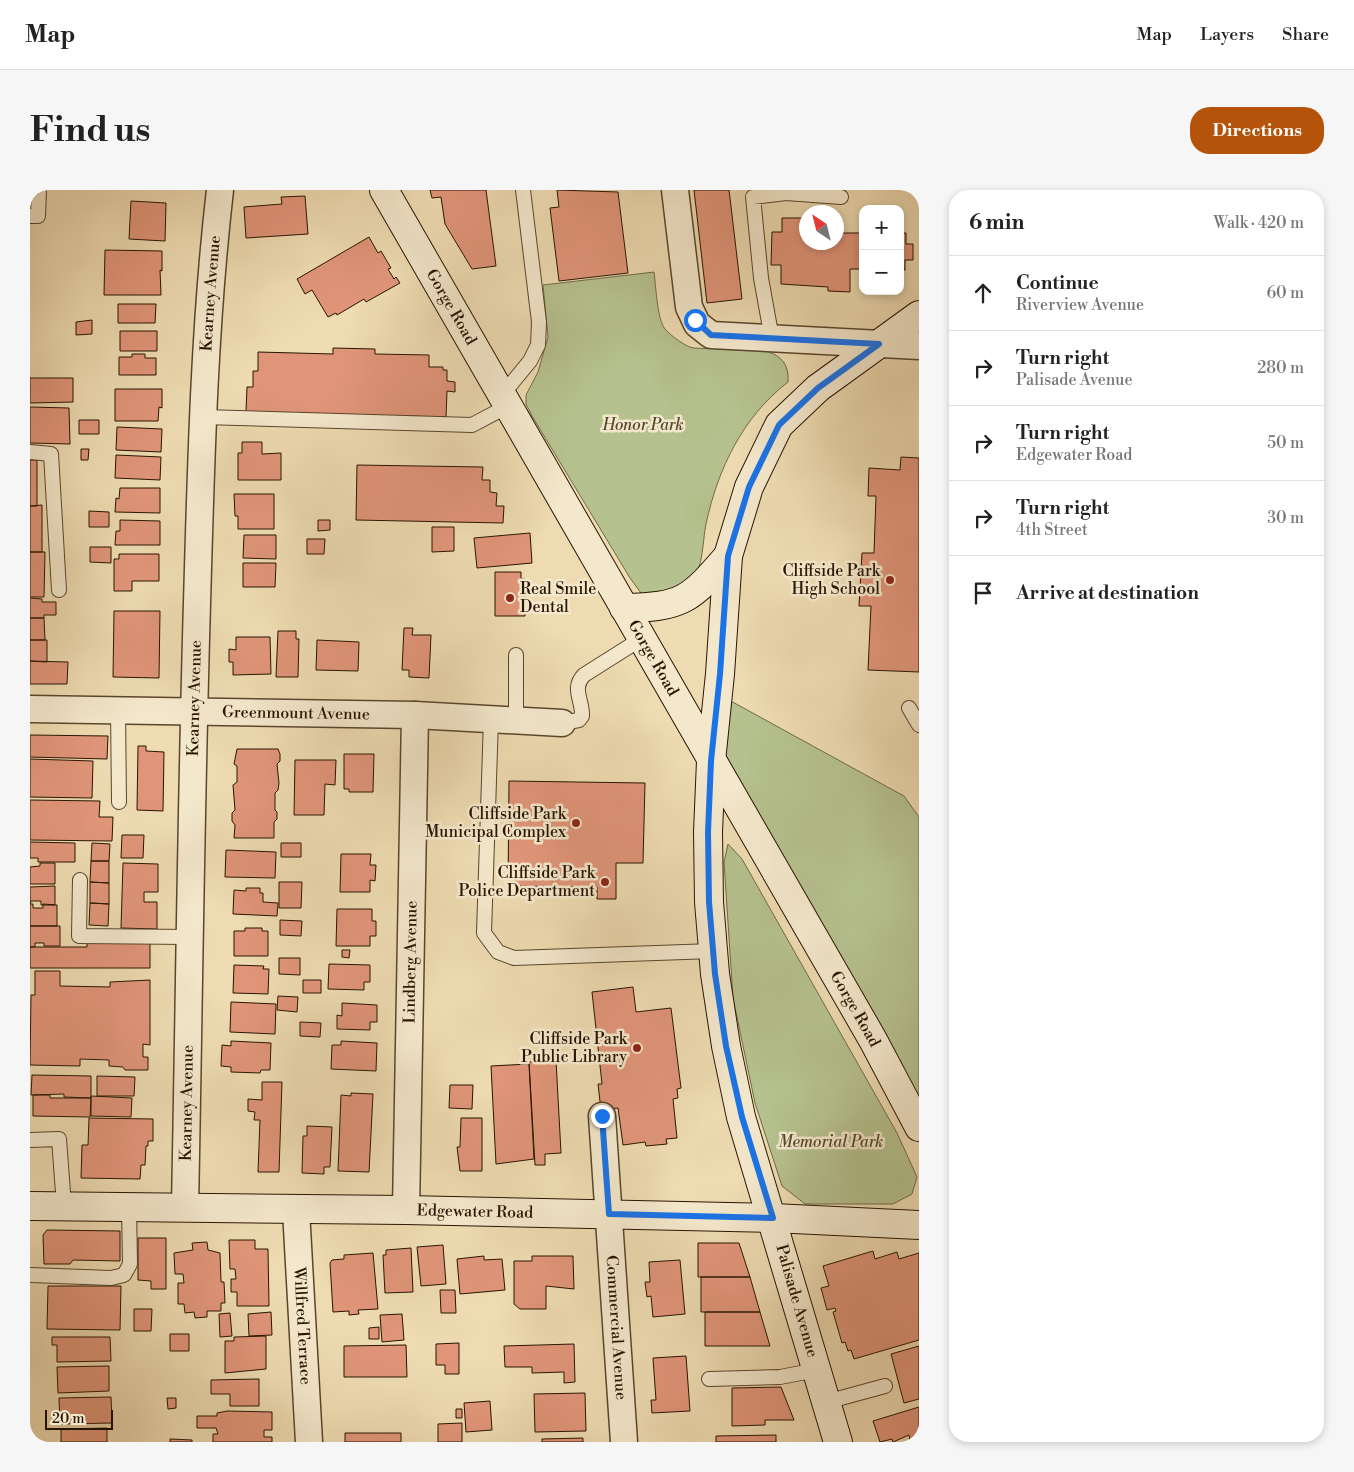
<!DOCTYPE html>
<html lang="en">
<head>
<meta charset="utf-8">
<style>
	:root { --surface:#fff; --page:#f6f6f6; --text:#222; --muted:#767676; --line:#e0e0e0; --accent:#b45309 }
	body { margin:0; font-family:"Libre Bodoni",serif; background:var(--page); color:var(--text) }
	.controls { position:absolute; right:15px; top:15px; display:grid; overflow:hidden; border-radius:10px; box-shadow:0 2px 8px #0003 }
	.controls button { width:45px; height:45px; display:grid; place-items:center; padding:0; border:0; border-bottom:1px solid var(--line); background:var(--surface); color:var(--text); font:25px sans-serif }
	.compass { position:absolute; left:769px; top:15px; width:45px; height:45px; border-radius:50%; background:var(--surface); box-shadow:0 2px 8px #0003; rotate:325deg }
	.scale { position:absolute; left:15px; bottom:12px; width:68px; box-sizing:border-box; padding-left:5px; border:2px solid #291400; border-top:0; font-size:14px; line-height:18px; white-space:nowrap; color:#291400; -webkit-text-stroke:4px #f4e8cc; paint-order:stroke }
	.stop { position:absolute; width:15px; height:15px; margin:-11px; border:4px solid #1a73e8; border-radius:50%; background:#fff }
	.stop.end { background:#1a73e8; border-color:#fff; box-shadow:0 1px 5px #0008 }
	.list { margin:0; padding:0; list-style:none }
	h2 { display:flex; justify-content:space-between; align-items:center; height:65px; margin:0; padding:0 20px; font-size:21px }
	h2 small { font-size:16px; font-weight:400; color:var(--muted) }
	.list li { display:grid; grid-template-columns:32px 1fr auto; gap:15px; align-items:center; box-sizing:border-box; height:75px; padding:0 20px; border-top:1px solid var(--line) }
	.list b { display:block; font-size:19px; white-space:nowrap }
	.list p { margin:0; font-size:16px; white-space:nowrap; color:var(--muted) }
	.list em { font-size:16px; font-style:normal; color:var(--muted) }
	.icon { flex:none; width:28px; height:28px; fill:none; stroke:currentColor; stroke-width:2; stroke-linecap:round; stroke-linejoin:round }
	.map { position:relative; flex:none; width:889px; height:1252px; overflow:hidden; border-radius:20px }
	header { display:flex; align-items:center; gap:30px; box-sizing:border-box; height:70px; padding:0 25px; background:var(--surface); border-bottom:1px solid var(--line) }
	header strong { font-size:24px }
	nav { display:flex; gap:28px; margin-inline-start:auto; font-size:18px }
	.intro { display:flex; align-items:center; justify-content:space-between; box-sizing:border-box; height:120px; padding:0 30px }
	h1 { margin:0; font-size:35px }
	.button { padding:12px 22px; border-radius:20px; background:var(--accent); color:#fff; font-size:18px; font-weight:700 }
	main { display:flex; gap:30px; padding:0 30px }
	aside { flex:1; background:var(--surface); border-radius:20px; box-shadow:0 2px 8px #0003 }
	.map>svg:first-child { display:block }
</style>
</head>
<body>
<header>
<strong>Map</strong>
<nav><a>Map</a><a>Layers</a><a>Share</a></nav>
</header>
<div class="intro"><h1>Find us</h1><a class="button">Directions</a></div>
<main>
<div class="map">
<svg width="889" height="1252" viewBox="0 0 889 1252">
	<rect width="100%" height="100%" fill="#eedbb1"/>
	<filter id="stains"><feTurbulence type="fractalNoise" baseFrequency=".004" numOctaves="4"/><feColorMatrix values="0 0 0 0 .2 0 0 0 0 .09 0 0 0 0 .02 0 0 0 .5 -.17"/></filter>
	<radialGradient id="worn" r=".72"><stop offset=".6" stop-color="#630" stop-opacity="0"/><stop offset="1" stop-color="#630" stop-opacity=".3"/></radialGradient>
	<path fill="#b5c18e" stroke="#6f6a47" d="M624 82C626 96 627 129 635 139 640 145 657 158 664 158 692 161 762 145 758 192 713 227 688 278 676 334 672 353 674 384 656 398 649 404 633 406 624 409L611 403 600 388 502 226 496 214V205L508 182 518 147 513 95Z
		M688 504 874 606 889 627V937L681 571Z
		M698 654 712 669 867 943 887 987 882 1004 863 1014H775L752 996 725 913 703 808 694 672Z"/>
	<path fill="#e09579" stroke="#291400" d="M400 0H456L466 76 442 79 415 34 411 7 402 8Z
		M527 0 588 2 598 83 529 91 520 18 529 17Z
		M664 0H699L712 109 677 113Z
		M275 6 278 44 216 48 214 17 252 14 251 7Z
		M101 11 136 13 135 51 99 49Z
		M774 26H776V52H806V43H833V79H820V102L798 101V97L751 94V75H741L742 42H752V28H774Z
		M870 43H876V54H883V70H875V80H870Z
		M339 47 348 63 351 61 361 78 358 79 364 89 366 87 370 93 336 112 334 109 307 125 306 123 298 127 282 100 275 104 267 89Z
		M75 60 132 61V81L130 80 131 105H74Z
		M88 114H126L125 133H88Z
		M62 130V144L46 145V132Z
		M90 141H127V161H90Z
		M303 158 345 159V164L399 165V177H413V180H417V191L425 192V202L417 201 416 227 216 222 217 197H223V181H228V162L303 164Z
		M102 164H115V168H126V185H89V167H102Z
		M0 188H43V212L0 213Z
		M85 199H132V218L129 217 128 231H85Z
		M0 217 39 218 40 254 0 253Z
		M49 230H69V244H49Z
		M87 237 132 239 131 262 86 260Z
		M212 252H232V264L251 263V290H208V263H212Z
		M51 259H59L58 270H51Z
		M86 265 131 267 130 290 85 288Z
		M871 267 889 268V482L838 480 841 416H829L832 363H844L846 306H838L839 278 870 280Z
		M0 270H7V316H0Z
		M327 275 453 277 452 290H460V302L467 303 466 316H474L473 333 326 330Z
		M90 298H130V323L85 322 86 308 89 309Z
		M204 304H244V339H208V326H205Z
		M12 315V362H0V316Z
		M59 321 79 322V337H59Z
		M90 330 130 331V355H85L86 341H90Z
		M288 330H300V340L288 341Z
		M402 337H424V361L402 362Z
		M500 343 502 373 447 378 444 348Z
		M214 345H246V369L213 368Z
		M277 349H295L294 364H277Z
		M60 357H81V373L60 372Z
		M0 362H15L14 407H0Z
		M89 364H129V391H102V401H84V369H89Z
		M213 373H246L245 397H213Z
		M465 382H491V389H495V426H465Z
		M0 408 12 409V412H26V425H14V428H0Z
		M84 421H130L129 488 83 487Z
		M0 428H14L15 450H0Z
		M374 438H383L382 445H401L399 488 379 487V480H372Z
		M248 441H266V449H269L268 487H246Z
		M206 447H240L241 484 203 485V472H199V459L206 460Z
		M0 450H17V472L0 471Z
		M287 450 329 452 328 481 286 480Z
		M0 471 38 472 37 494H0Z
		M0 545 78 546 77 569 0 567Z
		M108 556H116V561L134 562 133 621 107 620Z
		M207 559H248L250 564V571L247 574 249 593 248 600 245 603V620L247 622V629L244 632V648H204L205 635 202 631V623L205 620 203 595 207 592V576L204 574Z
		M314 564H344L343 602H319V599H314Z
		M0 569 63 571 62 608 0 607Z
		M265 570H306L305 595 295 594 294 625H264Z
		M479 591 615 593 613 673H586V709H567V697L478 696Z
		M0 610 70 611 69 627H83L82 651 0 650Z
		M92 645H114L113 668H91Z
		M0 652 45 653V672H8V668H0Z
		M62 653 80 654 79 671H61Z
		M251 653H271V667H251Z
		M196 660 246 662 245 688 195 687Z
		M311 664H341L340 675H346L345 691 340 690V702H310Z
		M61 671H79V693L60 692Z
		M10 673H25V694H0V677L10 676Z
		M93 673 128 674V702H114V712H127V739L91 738Z
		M60 692 79 693V714L60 713Z
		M249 692H272L271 718H249Z
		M25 696V715H11V711H1L0 714V697Z
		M216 698H230V703H233V712L248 713 247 726 203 724 204 700 216 701Z
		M60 713 79 714 78 736 59 735Z
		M0 714H3V718H13V714L27 715V736H0Z
		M307 719H342V731H346V746H340V756H306Z
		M250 730 272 731 271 746 250 745Z
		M0 736H30V756H14V753H5V757H0Z
		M215 738H232V741H238V766H204V741H215Z
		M57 753H120V778H0V757H57Z
		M312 760H320L319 768 312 767Z
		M249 768H270V785L249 784Z
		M299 774 340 775V792H334V800L298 799Z
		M204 775 234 776 233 779H239L238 804 203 803Z
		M5 781H30V796L80 797V792L120 790V855L113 854V867H118V880H95L93 877 79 876V870L50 869V876L0 875 1 805H5Z
		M273 790H291V803H273Z
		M603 797 606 822 641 818 651 898 647 899 648 908 643 909 647 948 636 949 637 954 616 956 615 952 593 955 588 918 571 920 568 894H572L562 802Z
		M248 806 268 807 267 822 247 820Z
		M201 812 246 814 245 844 200 842Z
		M312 813 347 815V832H340V840L307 839V825L312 826Z
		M270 832 291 833 290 847 270 846Z
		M201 851 241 853 240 880H231L230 883 201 882V877L191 876 192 855 201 856Z
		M311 851 347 853 346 881 301 879 302 855H311Z
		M526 870 531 963 515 964V975H505L499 872Z
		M499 874 504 969 466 974 461 876Z
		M2 885 61 886V908L34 907V904L1 905Z
		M67 886 105 887 104 906H67Z
		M232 892H252L249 982H228L230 930H224L225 922 218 921V909L232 910Z
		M420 895H443L442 919 419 918Z
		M321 903 343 904 339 982 308 981 311 905 321 906Z
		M3 905H20V908H61L60 927 3 926Z
		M61 906 102 908 101 927 61 926Z
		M59 928 123 929V951H118V956H116L115 975H111L110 989 51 988 52 955H58Z
		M431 928H452V981H430L427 957H430Z
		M277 936 302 937 300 977H294V984L272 983 273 946H277Z
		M17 1040 90 1041V1071L43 1070 40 1074H14L13 1045Z
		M108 1048H136V1099H121V1091L108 1090Z
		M199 1050H225V1059H238L239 1116H207V1102H201V1089H206L205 1079H200Z
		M177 1052 178 1060 190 1063 191 1092H194L195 1113H191V1121H177V1127L165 1128 164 1122 155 1123 154 1114H148V1093H154L153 1084H145L144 1063 163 1060 162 1053Z
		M668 1053H709L720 1087H668Z
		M413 1055 416 1094 391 1096 387 1057Z
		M381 1058 383 1102 355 1103 353 1065H356V1060Z
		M843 1061 845 1069 867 1062 869 1069 889 1063V1150L824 1169 821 1160 818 1161 815 1152 812 1153 803 1122 806 1121 805 1118 797 1120 791 1098 799 1096 793 1076Z
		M343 1063 348 1119 328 1120 329 1124 319 1125V1121L303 1122 300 1073 302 1070 314 1069V1065Z
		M454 1066V1070L472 1069 475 1100 430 1104 427 1069Z
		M502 1066H543L544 1099 516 1096V1119H490L484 1114V1071H502Z
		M650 1070 655 1124 623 1127 621 1106 617 1107 615 1092H620L619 1072Z
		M671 1087H720L730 1122H671Z
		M18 1096H91L90 1140 17 1139Z
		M410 1100H425L426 1123H411Z
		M104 1119H122L121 1141H104Z
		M241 1122 242 1145 219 1146 218 1124Z
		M675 1122H730L740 1156H675Z
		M200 1123 202 1146 190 1147 189 1124Z
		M372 1124 374 1150 352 1152 350 1125Z
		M349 1137V1149H339V1138Z
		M140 1144H159V1161H140Z
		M236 1146V1179L195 1183V1151H204V1147Z
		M22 1147H80L81 1171 27 1172V1155H22Z
		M429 1153V1184H415V1175H406V1154Z
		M544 1154 545 1192 534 1193V1182L502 1183V1177H475L474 1156Z
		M376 1155 377 1187H314V1156Z
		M889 1156V1209L874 1213 861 1164Z
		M656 1166 660 1221 622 1223 621 1210H626L623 1168Z
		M79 1176V1201L28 1203 27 1177Z
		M229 1189V1216H200V1204H181V1190Z
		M751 1197 764 1230H735V1235L702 1236V1198Z
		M555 1203 556 1241 505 1242 504 1204Z
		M81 1207 82 1233 30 1234 29 1208Z
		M137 1208H146V1218L138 1219Z
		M460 1211 462 1240 436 1242 434 1213Z
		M889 1217V1247L880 1250 879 1245 863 1252 862 1249 850 1252 843 1231Z
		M426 1219H432V1228H426Z
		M197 1221 242 1222V1240H234V1247H242V1252H183V1244H188L186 1238H167V1226H187V1223Z
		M432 1233V1252H408V1234Z
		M77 1238V1252H31V1239Z
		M315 1243H371V1252H315Z
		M746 1245V1252H686V1246Z
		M553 1248V1252H512V1249Z
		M889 1248V1252H881L880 1250Z
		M140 1249 162 1250V1252H140Z"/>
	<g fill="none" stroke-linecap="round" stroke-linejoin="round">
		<defs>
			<path id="lane" d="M0 26H8L9 0
				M742 149 731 88 723 7 756 3 811 7
				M472 205 500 171 508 155 509 132 493 0
				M172 227 442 235 478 216
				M0 262 21 264 29 400
				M879 518 889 535
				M88 520 89 612
				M461 529 454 743 468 762 484 768 683 761
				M486 530V465
				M532 533 549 530 552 526C553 511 541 498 554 485L611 449
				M50 690 49 746 160 747
				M0 950 29 949 34 1016
				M0 1085 81 1088 94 1085 100 1074 99 1017
				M679 1189 750 1187 787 1180
				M796 1212 855 1196"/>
			<g id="street">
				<path d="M645 0 659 117 667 134 681 145 889 156"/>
				<path id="s1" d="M0 519 385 525 532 533"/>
				<path id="s2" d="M572 926 594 1252"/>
				<path id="s3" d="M155 1017C159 816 161 615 167 413 171 275 174 138 190 0"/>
				<path id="s4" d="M266 1020 279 1252"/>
				<path id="s5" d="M376 1020 385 525"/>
			</g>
			<g id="secondary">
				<path id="s6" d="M354 0 843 850 889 937"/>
				<path d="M594 418C653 417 660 410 698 366"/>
				<path id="s7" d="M0 1016 376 1020 743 1028 889 1035"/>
				<path d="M808 1252 711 927 696 856 685 784 679 712 678 642 681 571 690 484 698 366 719 297 749 235 788 198 889 125"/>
			</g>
		</defs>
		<use href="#lane" stroke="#5a462c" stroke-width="16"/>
		<use href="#street" stroke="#5a462c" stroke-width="29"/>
		<use href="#secondary" stroke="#291400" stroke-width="30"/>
		<use href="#lane" stroke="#f4e8cc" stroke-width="14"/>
		<use href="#street" stroke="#f4e8cc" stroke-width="26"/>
		<use href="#secondary" stroke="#f4e8cc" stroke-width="28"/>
	</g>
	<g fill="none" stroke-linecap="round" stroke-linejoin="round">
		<path stroke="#1a73e8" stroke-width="6" d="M572 926 579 1024 743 1028 712 927 696 856 685 784 679 712 678 642 681 571 690 484 698 366 719 297 749 235 788 198 849 154 681 145 665 130"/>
	</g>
	<g fill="#8f2418" stroke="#f4e8cc" stroke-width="2">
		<circle cx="860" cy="390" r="5"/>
		<circle cx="480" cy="408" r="5"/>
		<circle cx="546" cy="633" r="5"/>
		<circle cx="575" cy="692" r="5"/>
		<circle cx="607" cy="858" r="5"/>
	</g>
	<g text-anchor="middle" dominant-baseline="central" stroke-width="5" stroke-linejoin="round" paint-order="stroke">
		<g font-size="16" fill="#291400" stroke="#f4e8cc">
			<text stroke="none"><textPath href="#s3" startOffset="914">Kearney Avenue</textPath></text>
			<text stroke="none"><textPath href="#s6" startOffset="135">Gorge Road</textPath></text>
			<text stroke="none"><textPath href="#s6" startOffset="540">Gorge Road</textPath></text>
			<text stroke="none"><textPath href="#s3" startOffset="509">Kearney Avenue</textPath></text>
			<text stroke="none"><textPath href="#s1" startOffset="266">Greenmount Avenue</textPath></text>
			<text stroke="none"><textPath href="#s5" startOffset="248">Lindberg Avenue</textPath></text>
			<text stroke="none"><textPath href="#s6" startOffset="945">Gorge Road</textPath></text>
			<text stroke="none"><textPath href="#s3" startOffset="104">Kearney Avenue</textPath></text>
			<text stroke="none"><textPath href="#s7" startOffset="445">Edgewater Road</textPath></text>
			<text transform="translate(767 1111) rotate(74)">Palisade Avenue</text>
			<text stroke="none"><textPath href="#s4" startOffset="116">Willfred Terrace</textPath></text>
			<text stroke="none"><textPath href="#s2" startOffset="212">Commercial Avenue</textPath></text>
		</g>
		<g font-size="16" font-style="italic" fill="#53482b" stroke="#f4e8cc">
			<text x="613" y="235">Honor Park</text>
			<text x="801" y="952">Memorial Park</text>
		</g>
		<g font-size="16" fill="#291400" stroke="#f4e8cc" text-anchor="end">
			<text x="850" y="381">Cliffside Park<tspan x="850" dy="18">High School</tspan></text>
			<text x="490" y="399" text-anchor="start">Real Smile<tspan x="490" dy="18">Dental</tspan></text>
			<text x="536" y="624">Cliffside Park<tspan x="536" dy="18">Municipal Complex</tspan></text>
			<text x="565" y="683">Cliffside Park<tspan x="565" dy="18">Police Department</tspan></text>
			<text x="597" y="849">Cliffside Park<tspan x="597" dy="18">Public Library</tspan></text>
		</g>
	</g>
	<rect width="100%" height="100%" filter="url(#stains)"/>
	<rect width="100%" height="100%" fill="url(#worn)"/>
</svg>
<div class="controls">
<button>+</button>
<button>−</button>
</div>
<svg class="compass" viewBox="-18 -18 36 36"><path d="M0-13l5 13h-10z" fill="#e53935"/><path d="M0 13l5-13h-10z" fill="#767676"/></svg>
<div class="scale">20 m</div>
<div class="stop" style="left:665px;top:130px"></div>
<div class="stop end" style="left:572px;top:926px"></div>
</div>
<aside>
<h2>6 min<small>Walk · 420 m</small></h2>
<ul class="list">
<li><svg class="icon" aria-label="ahead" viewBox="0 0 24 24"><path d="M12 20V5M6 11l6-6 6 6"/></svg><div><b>Continue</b><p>Riverview Avenue</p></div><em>60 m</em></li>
<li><svg class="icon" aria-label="right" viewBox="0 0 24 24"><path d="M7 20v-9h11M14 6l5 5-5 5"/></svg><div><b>Turn right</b><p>Palisade Avenue</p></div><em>280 m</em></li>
<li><svg class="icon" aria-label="right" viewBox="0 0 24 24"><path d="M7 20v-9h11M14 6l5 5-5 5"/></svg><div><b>Turn right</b><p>Edgewater Road</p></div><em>50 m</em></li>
<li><svg class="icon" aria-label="right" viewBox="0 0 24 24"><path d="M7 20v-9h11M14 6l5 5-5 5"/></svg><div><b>Turn right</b><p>4th Street</p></div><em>30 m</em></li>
<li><svg class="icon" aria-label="arrive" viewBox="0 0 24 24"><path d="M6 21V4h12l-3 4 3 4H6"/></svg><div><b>Arrive at destination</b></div></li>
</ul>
</aside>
</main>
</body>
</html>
